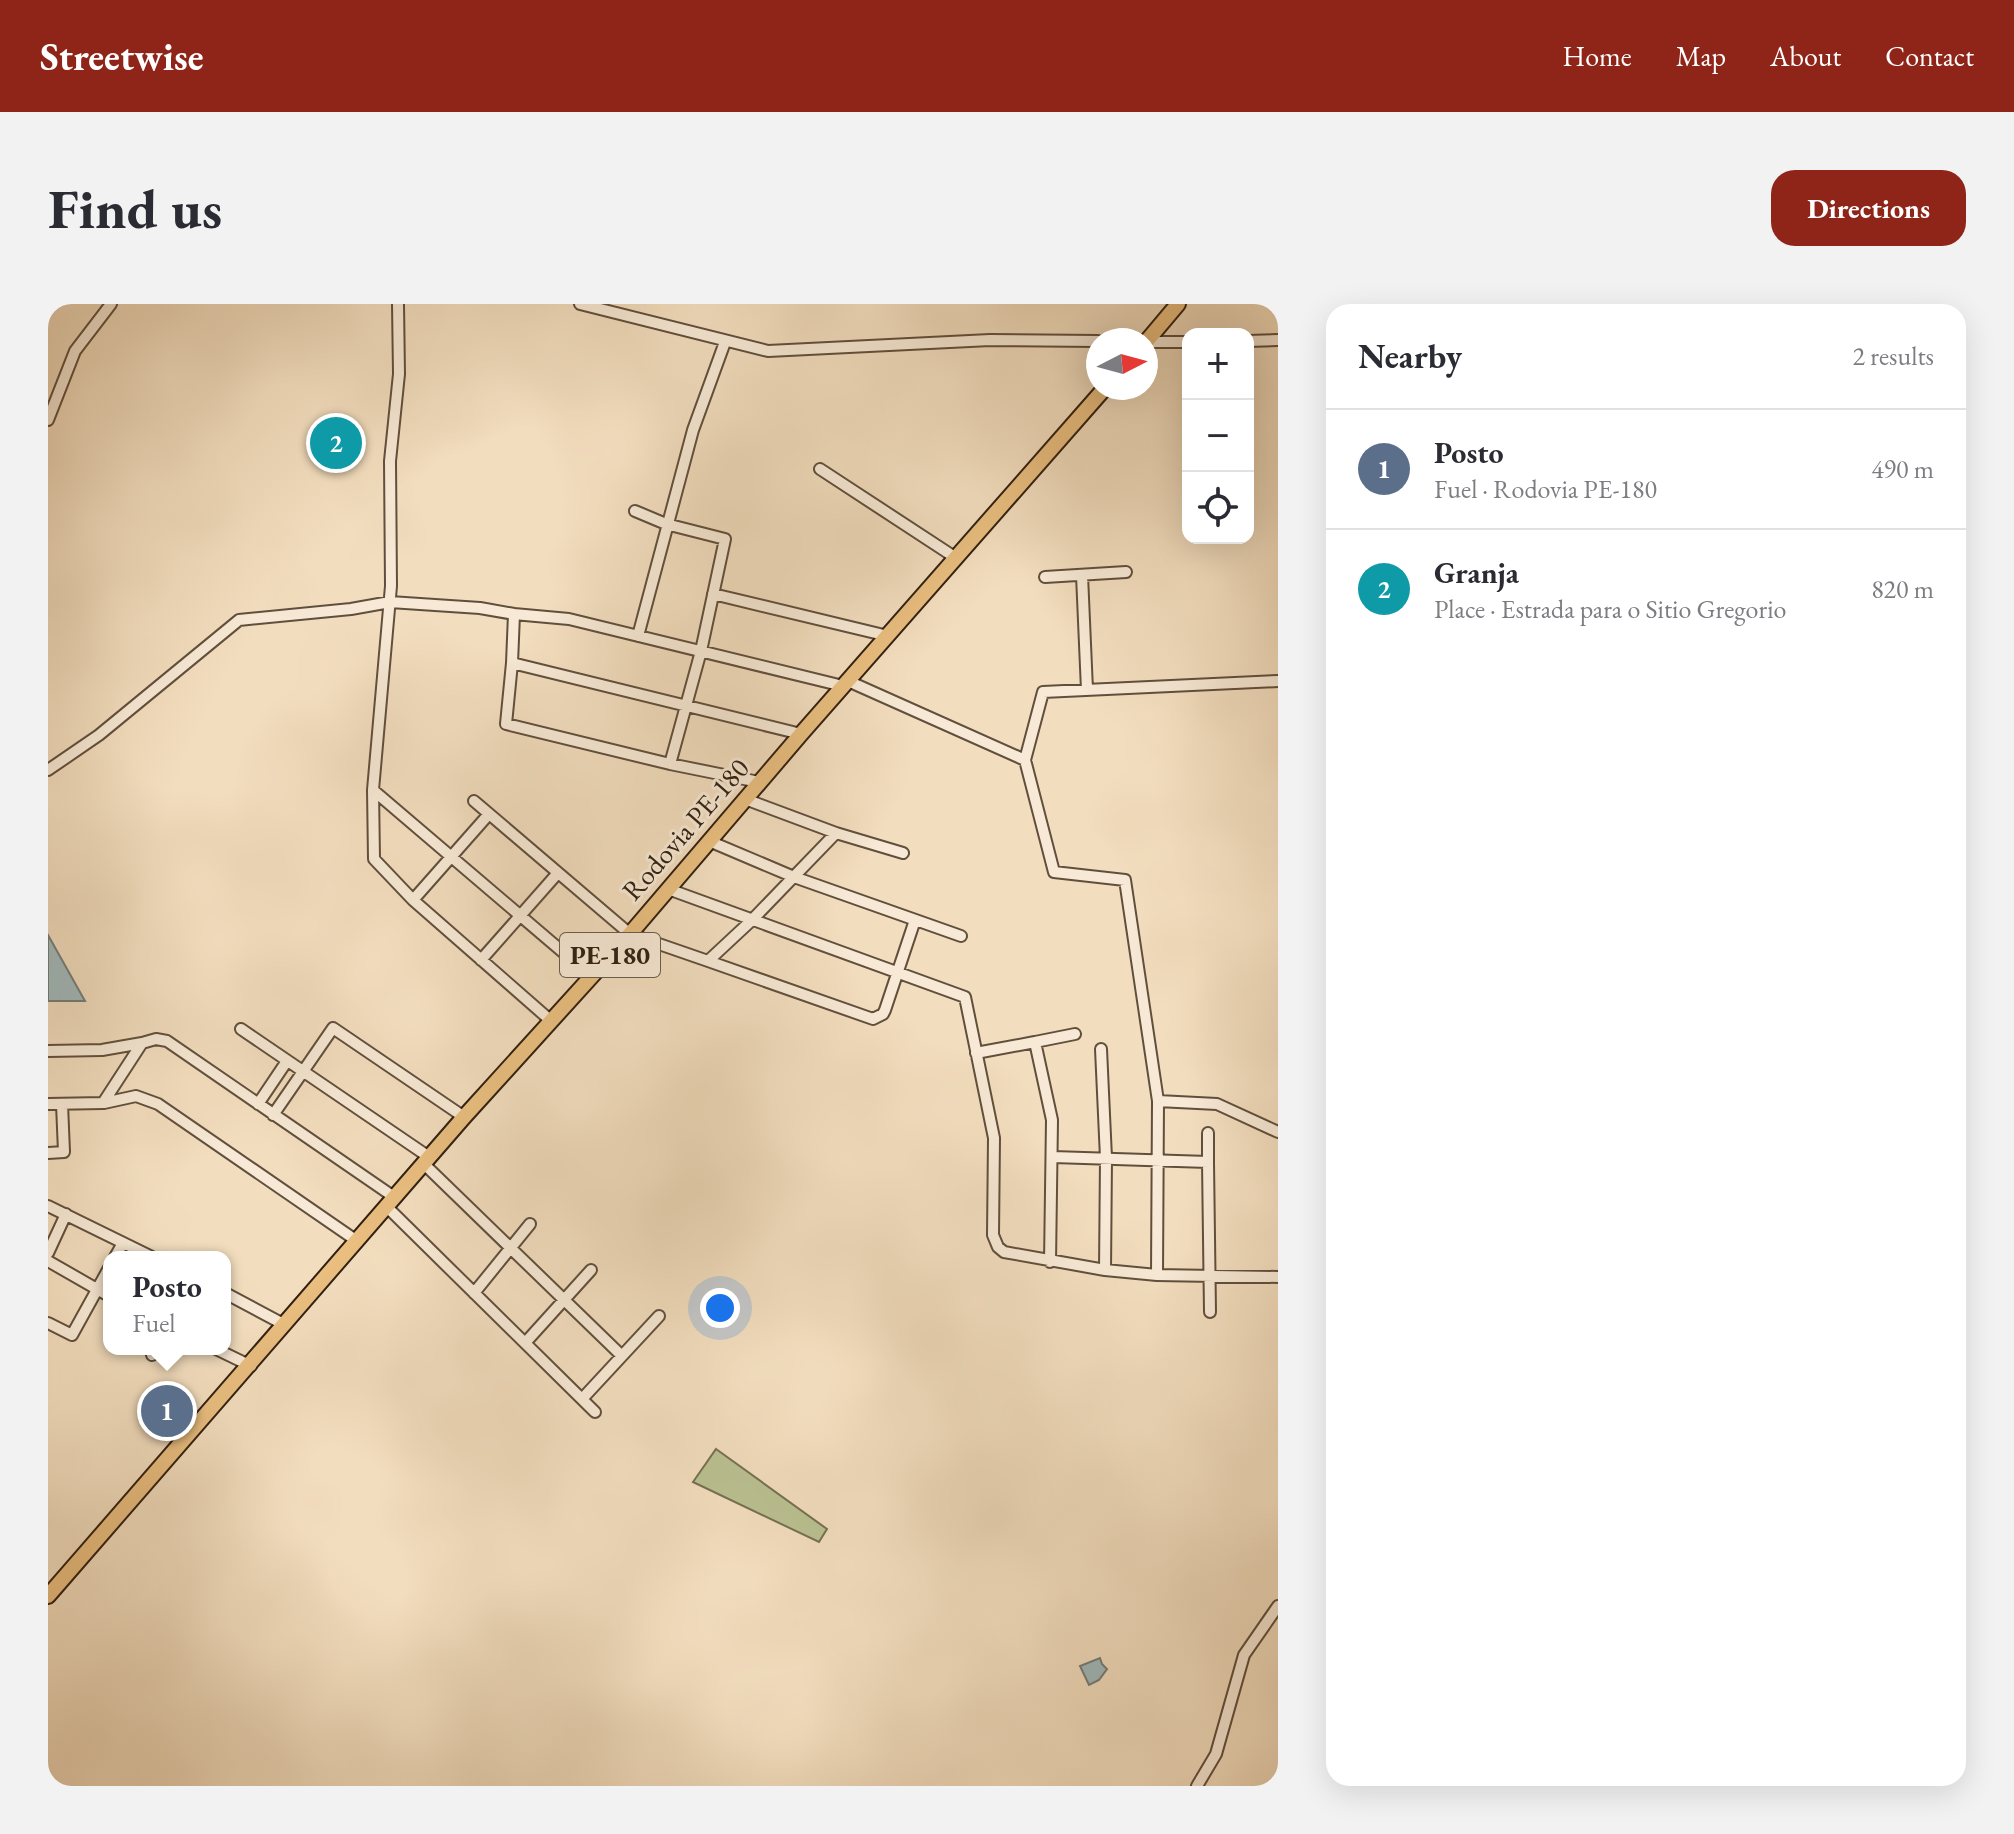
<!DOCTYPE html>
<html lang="en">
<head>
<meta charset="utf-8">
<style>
	:root { --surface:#fff; --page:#f2f2f3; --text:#2b2b33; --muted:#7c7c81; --line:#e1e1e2; --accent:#8f2418 }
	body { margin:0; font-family:"EB Garamond",serif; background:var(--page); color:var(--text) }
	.controls { position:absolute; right:24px; top:24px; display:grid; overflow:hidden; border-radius:16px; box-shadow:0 8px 32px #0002 }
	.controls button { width:72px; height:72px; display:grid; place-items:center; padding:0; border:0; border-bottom:2px solid var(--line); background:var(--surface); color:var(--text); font:40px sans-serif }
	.compass { position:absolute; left:1038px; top:24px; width:72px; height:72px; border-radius:50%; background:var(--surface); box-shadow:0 8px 32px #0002; rotate:84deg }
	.you { position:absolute; left:672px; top:1004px; width:28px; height:28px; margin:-20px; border:6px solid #fff; border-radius:50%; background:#1a73e8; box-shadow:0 0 0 12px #1a73e833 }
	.badge { display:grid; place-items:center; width:52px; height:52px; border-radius:50%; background:var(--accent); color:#fff; font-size:26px; font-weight:700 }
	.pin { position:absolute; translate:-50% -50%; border:4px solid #fff; box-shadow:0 2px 8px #0006 }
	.popup { position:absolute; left:55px; top:947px; width:128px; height:104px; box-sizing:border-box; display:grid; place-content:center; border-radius:16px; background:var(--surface); filter:drop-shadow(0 2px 6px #0005); font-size:26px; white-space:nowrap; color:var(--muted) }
	.popup b { font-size:30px; color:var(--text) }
	.popup::after { content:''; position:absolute; left:50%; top:100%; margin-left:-16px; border:16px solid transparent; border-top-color:var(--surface) }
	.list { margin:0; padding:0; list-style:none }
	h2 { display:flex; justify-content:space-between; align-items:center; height:104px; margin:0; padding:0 32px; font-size:34px }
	h2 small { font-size:26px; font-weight:400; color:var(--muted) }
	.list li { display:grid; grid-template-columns:52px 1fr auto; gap:24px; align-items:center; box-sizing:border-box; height:120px; padding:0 32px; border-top:2px solid var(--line) }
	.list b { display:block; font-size:30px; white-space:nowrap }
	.list p { margin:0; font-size:26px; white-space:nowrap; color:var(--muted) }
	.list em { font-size:26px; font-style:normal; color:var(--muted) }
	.icon { flex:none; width:44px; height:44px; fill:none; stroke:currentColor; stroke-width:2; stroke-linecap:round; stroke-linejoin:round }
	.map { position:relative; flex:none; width:1230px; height:1482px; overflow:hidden; border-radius:24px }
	header { display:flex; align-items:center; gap:48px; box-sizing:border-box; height:112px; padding:0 40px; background:var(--accent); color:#fff }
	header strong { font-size:38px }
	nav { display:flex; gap:44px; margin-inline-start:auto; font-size:28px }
	.intro { display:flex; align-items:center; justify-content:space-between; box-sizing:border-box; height:192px; padding:0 48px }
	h1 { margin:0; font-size:56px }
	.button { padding:20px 36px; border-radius:24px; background:var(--accent); color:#fff; font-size:28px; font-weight:700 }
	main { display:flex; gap:48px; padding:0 48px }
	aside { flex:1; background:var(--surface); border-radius:24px; box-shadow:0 8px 32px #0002 }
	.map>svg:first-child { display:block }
</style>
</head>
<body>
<header>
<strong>Streetwise</strong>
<nav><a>Home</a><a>Map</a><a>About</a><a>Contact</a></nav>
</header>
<div class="intro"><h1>Find us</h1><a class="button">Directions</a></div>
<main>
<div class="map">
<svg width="1230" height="1482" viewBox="0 0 1230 1482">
	<rect width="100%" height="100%" fill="#f2ddbe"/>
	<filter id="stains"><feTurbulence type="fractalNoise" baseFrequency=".0025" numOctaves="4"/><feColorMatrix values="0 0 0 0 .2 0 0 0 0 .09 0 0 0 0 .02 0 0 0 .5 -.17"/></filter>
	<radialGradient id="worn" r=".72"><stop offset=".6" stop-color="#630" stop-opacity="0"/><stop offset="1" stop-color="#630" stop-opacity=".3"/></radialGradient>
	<path fill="#bac191" stroke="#767052" stroke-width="2" d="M668 1145 779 1225 771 1238 645 1178Z"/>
	<path fill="#a0b9bd" stroke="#747c79" stroke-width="2" d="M0 631 37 697H0Z
		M1052 1354 1054 1360 1059 1365 1051 1376 1041 1381 1032 1362Z"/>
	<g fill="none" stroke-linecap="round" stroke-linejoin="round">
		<defs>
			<path id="minor" d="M350 0 351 70 342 157 343 282 325 486 326 555 365 596
				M532 0 720 47 942 36 1050 37
				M1200 37 1230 36
				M1098 38H1140
				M0 116 27 47 63 0
				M772 165 908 254
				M587 207 618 220 677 235 653 347 622 460
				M1034 271 1039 386
				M997 273 1078 268
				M665 290 840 332
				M466 310 521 315 795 382
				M590 332 645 126 677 38
				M464 359 753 430
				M800 377 977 456
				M0 466 51 431 191 316 303 305 342 298 432 304 466 310 464 359 458 420 622 460 711 478
				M325 486 543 672
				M697 495 788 529 855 549
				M426 497 582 630 660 657 704 616 788 529
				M441 510 365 596 502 716
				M661 537 746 573 913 632
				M620 585 917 693 946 834 945 931 950 943 956 948 1057 966 1109 971 1230 973
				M433 656 509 570
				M660 657 825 715 835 710 837 706 867 616
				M193 725 381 853
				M987 738 1027 730
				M1053 745 1058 854 1057 966
				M0 747 54 746 94 739
				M928 749 987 738 1004 816 1002 958
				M1110 797 1169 800 1230 828
				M56 799 88 792 110 800 309 937
				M0 800 55 799 94 739 108 735 119 737 346 893
				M210 800 239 757
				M225 811 285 724 416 813
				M1160 829V858
				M0 849 16 848 14 800
				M1005 853 1160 858 1162 1008
				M376 860 574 1052
				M0 902 104 953
				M338 902 547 1108
				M0 949 18 910
				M67 953 75 939
				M0 957 61 992
				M1109 971 1110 797 1077 576 1006 568 977 456 995 388 1230 377
				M177 989 237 1021
				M426 989 482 920
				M0 1019 24 1031 61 964
				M477 1039 543 966
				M168 1045 203 1062
				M104 1051 108 1045
				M534 1095 611 1012
				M1149 1482 1168 1450 1196 1351 1230 1302"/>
			<path id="major" d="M1098 38 1130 0
				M0 1292 416 813 582 630 753 430 1057 84"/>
		</defs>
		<use href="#minor" stroke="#614f3d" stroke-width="14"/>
		<use href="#major" stroke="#312012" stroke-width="18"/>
		<use href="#minor" stroke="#f7e9d5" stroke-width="10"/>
		<use href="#major" stroke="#e9be7f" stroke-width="14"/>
	</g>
	<g text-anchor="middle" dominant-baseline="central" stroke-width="6" stroke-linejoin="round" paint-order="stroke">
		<rect fill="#f7e9d5" stroke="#6c5c4c" stroke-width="2" x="512" y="629" width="100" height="44" rx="6"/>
		<g font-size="26" font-weight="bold" fill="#312012">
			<text x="562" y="651">PE-180</text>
		</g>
		<g font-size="28" fill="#312012" stroke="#f7e9d5">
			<text transform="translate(637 525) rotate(-49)">Rodovia PE-180</text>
		</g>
	</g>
	<rect width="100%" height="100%" filter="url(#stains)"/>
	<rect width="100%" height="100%" fill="url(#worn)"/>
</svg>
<div class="controls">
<button>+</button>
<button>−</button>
<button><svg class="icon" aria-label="locate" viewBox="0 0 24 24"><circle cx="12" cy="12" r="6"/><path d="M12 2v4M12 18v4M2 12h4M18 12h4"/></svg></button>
</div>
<svg class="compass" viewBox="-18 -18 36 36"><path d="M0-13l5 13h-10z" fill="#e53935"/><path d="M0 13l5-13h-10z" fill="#7c7c81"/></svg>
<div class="you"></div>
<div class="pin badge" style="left:119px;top:1107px;background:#5c6f8a">1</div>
<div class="popup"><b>Posto</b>Fuel</div>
<div class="pin badge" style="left:288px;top:139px;background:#0f9aa8">2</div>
</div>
<aside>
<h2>Nearby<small>2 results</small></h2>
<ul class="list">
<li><span class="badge" style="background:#5c6f8a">1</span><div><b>Posto</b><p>Fuel · Rodovia PE-180</p></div><em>490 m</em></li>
<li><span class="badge" style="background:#0f9aa8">2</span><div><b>Granja</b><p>Place · Estrada para o Sitio Gregorio</p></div><em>820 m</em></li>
</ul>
</aside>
</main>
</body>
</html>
